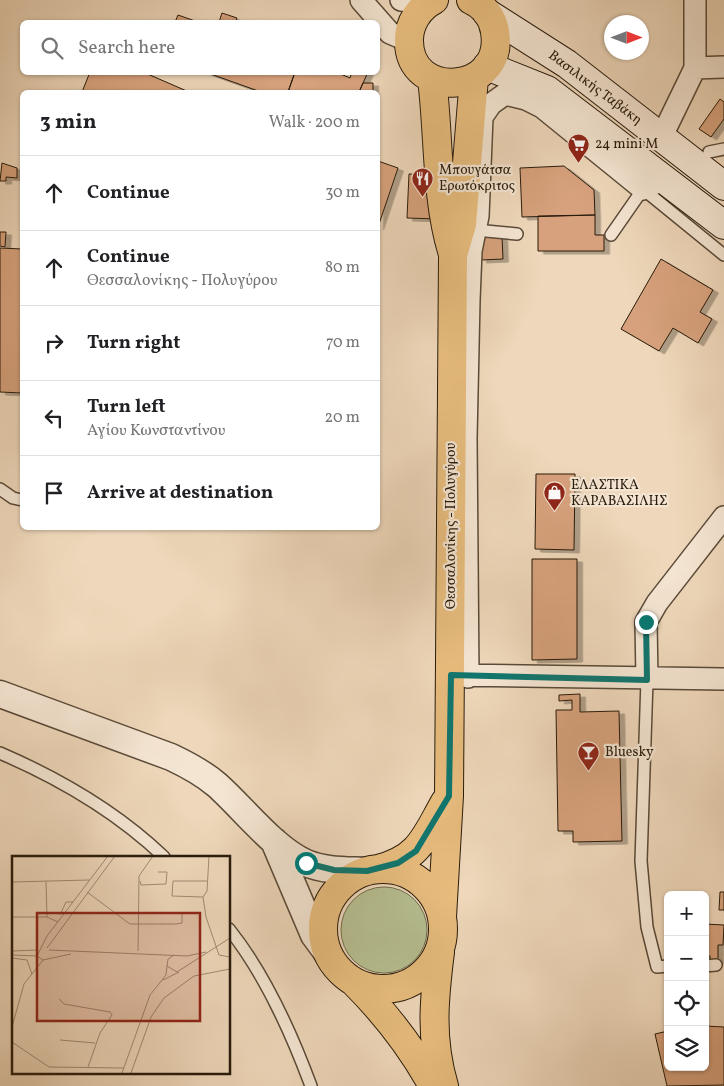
<!DOCTYPE html>
<html lang="en">
<head>
<meta charset="utf-8">
<style>
	:root { --surface:#fff; --page:#f6f6f6; --text:#202124; --muted:#757577; --line:#e0e0e0 }
	body { margin:0; font-family:Vollkorn,serif; background:var(--page); color:var(--text) }
	.controls { position:absolute; right:15px; bottom:15px; display:grid; overflow:hidden; border-radius:8px; box-shadow:0 1px 4px #0004 }
	.controls button { width:45px; height:45px; display:grid; place-items:center; padding:0; border:0; border-bottom:1px solid var(--line); background:var(--surface); color:var(--text); font:25px sans-serif }
	.compass { position:absolute; left:604px; top:15px; width:45px; height:45px; border-radius:50%; background:var(--surface); box-shadow:0 1px 4px #0004; rotate:90deg }
	.stop { position:absolute; width:15px; height:15px; margin:-11px; border:4px solid #0f766e; border-radius:50%; background:#fff }
	.stop.end { background:#0f766e; border-color:#fff; box-shadow:0 1px 5px #0008 }
	.list { margin:0; padding:0; list-style:none }
	h2 { display:flex; justify-content:space-between; align-items:center; height:65px; margin:0; padding:0 20px; font-size:21px }
	h2 small { font-size:16px; font-weight:400; color:var(--muted) }
	.list li { display:grid; grid-template-columns:32px 1fr auto; gap:15px; align-items:center; box-sizing:border-box; height:75px; padding:0 20px; border-top:1px solid var(--line) }
	.list b { display:block; font-size:19px; white-space:nowrap }
	.list p { margin:0; font-size:16px; white-space:nowrap; color:var(--muted) }
	.list em { font-size:16px; font-style:normal; color:var(--muted) }
	.icon { flex:none; width:28px; height:28px; fill:none; stroke:currentColor; stroke-width:2; stroke-linecap:round; stroke-linejoin:round }
	.map { position:relative; flex:none; width:724px; height:1086px; overflow:hidden }
	.search { position:absolute; background:var(--surface); box-shadow:0 1px 4px #0004; left:20px; top:20px; width:360px; height:55px; display:flex; align-items:center; gap:12px; box-sizing:border-box; padding:0 18px; border-radius:8px; color:var(--muted); font-size:19px }
	.panel { position:absolute; background:var(--surface); box-shadow:0 1px 4px #0004; left:20px; top:90px; width:360px; height:440px; border-radius:8px }
	.map>svg:first-child { display:block }
</style>
</head>
<body>
<div class="map">
<svg width="724" height="1086" viewBox="0 0 724 1086">
	<defs>
		<filter id="shadow"><feDropShadow dx="5.5" dy="3" stdDeviation="0" flood-color="#0004"/></filter>
	</defs>
	<rect width="100%" height="100%" fill="#eed7ba"/>
	<filter id="stains"><feTurbulence type="fractalNoise" baseFrequency=".004" numOctaves="4"/><feColorMatrix values="0 0 0 0 .2 0 0 0 0 .09 0 0 0 0 .02 0 0 0 .5 -.17"/></filter>
	<radialGradient id="worn" r=".72"><stop offset=".6" stop-color="#630" stop-opacity="0"/><stop offset="1" stop-color="#630" stop-opacity=".3"/></radialGradient>
	<path fill="#b6bf91" stroke="#6f6d4e" d="M341 930a43 43 0 1 1 86 0a43 43 0 1 1-86 0Z"/>
	<path fill="#d6a17b" stroke="#281b0c" filter="url(#shadow)" d="M222 13 237 18 235 22H219Z
		M178 15 198 22H175Z
		M90 72H143L189 92H82Z
		M205 72H295L288 92H261Z
		M295 72H336L350 78 352 72H368L359 92H288Z
		M363 83H373V92H359Z
		M720 99 724 102V119L711 137 699 129Z
		M378 161 398 168 378 227Z
		M2 163 17 168V178L6 177V181H0Z
		M564 166 594 190 595 215 522 217 520 168Z
		M409 174 440 175 438 219 407 218Z
		M595 215V235H604V251H538V216Z
		M0 232H6L5 247 0 246Z
		M502 236 503 259 481 260 480 237Z
		M0 248 22 249V393L0 392Z
		M661 259 713 290 700 312 712 319 698 343 673 328 659 351 621 329Z
		M536 474H575L574 550 535 549Z
		M532 559H577V659L532 660Z
		M580 694V712L619 711 622 841 573 842V831H558L556 710H572V700L559 701V695Z
		M720 892H724V910H719Z
		M705 924 724 925 723 945H718V961H710V956H705Z
		M705 1026 724 1027V1085L667 1086 655 1034 668 1031V1067H705Z"/>
	<g fill="none" stroke-linecap="round" stroke-linejoin="round">
		<defs>
			<path id="service" d="M709 152 724 149
				M475 230 517 234
				M611 235 643 189 724 255
				M0 489 13 498 22 500
				M647 680 641 861 647 927 657 967 668 966
				M0 753C58 778 118 813 164 857
				M229 929C265 974 291 1032 311 1086
				M705 966 716 965"/>
			<path id="minor" d="M361 0 390 33 409 41
				M401 0 429 3
				M695 68 724 67
				M661 138 695 68V0
				M453 675 724 679
				M468 677 466 438 469 300 471 251 478 216 482 117 491 104 505 94 526 99 542 107 643 189 664 179
				M647 680 646 622 657 603 724 517"/>
			<path id="tertiary" d="M0 694 171 757C188 765 203 773 217 785 243 808 274 849 306 863 325 871 347 870 367 871
				M274 841 314 935 328 954"/>
			<path id="secondary" d="M487 13 567 64 724 186
				M487 66 547 90 724 225"/>
			<path id="primary" d="M434 0C419 8 409 23 409 40 408 101 505 95 495 32 493 18 484 6 471 0
				M432 79C439 135 436 198 452 251
				M378 869C420 858 425 837 445 802
				M323 929a60 60 0 1 1 120 0a60 60 0 1 1-120 0Z
				M442 917 449 796 453 255 462 224 474 78
				M440 952C434 999 430 1039 444 1086
				M354 982C386 1014 411 1046 433 1086"/>
		</defs>
		<use href="#service" stroke="#5a4a38" stroke-width="14"/>
		<use href="#minor" stroke="#5a4a38" stroke-width="24"/>
		<use href="#tertiary" stroke="#5a4a38" stroke-width="29"/>
		<use href="#secondary" stroke="#281b0c" stroke-width="30"/>
		<use href="#primary" stroke="#281b0c" stroke-width="30"/>
		<use href="#service" stroke="#f4e5d2" stroke-width="11"/>
		<use href="#minor" stroke="#f4e5d2" stroke-width="21"/>
		<use href="#tertiary" stroke="#f4e5d2" stroke-width="26"/>
		<use href="#secondary" stroke="#f4e5d2" stroke-width="28"/>
		<use href="#primary" stroke="#e7bc7d" stroke-width="28"/>
	</g>
	<g fill="none" stroke-linecap="round" stroke-linejoin="round">
		<path stroke="#0f766e" stroke-width="6" d="M306 863 334 870 367 871 398 863 416 851 449 796 451 675 647 680 646 622"/>
	</g>
	<defs>
		<symbol id="supermarket-pin" viewBox="-11 -11 22 30"><path d="M0 17L-7.5 6A9.5 9.5 0 1 1 7.5 6Z" fill="#8f2418" stroke="#f4e5d2"/><path d="M-6-5.5h2.5l.6 2H6L4.5 2H-2.5L-4.4-4H-6ZM-1.5 3.2a1.3 1.3 0 1 0 .1 0ZM3 3.2a1.3 1.3 0 1 0 .1 0Z" fill="#fff"/></symbol>
		<symbol id="restaurant-pin" viewBox="-11 -11 22 30"><path d="M0 17L-7.5 6A9.5 9.5 0 1 1 7.5 6Z" fill="#8f2418" stroke="#f4e5d2"/><path d="M-5-6h1v4h1v-4h1v4h1v-4h1v5L-1.5 .5V6h-2V.5L-5-1ZM5-6V6H3V1.5H1.5Q1.5-4 5-6Z" fill="#fff"/></symbol>
		<symbol id="shop-pin" viewBox="-11 -11 22 30"><path d="M0 17L-7.5 6A9.5 9.5 0 1 1 7.5 6Z" fill="#8f2418" stroke="#f4e5d2"/><path d="M-5-2.5h2.3a2.7 3.5 0 0 1 5.4 0H5L5.5 6h-11ZM-1.5-2.5h3a1.5 2.3 0 0 0-3 0Z" fill="#fff"/></symbol>
		<symbol id="bar-pin" viewBox="-11 -11 22 30"><path d="M0 17L-7.5 6A9.5 9.5 0 1 1 7.5 6Z" fill="#8f2418" stroke="#f4e5d2"/><path d="M-6-5H6L.8 .8V4.5H3.5V6h-7V4.5H-.8V.8Z" fill="#fff"/></symbol>
	</defs>
	<g fill-rule="evenodd">
		<use href="#supermarket-pin" x="566" y="132" width="25" height="34"/>
		<use href="#restaurant-pin" x="410" y="166" width="25" height="34"/>
		<use href="#shop-pin" x="542" y="480" width="25" height="34"/>
		<use href="#bar-pin" x="576" y="740" width="25" height="34"/>
	</g>
	<g text-anchor="middle" dominant-baseline="central" stroke-width="4.5" stroke-linejoin="round" paint-order="stroke">
		<g font-size="14" fill="#281b0c" stroke="#f4e5d2">
			<text transform="translate(595 88) rotate(37)">Βασιλικής Ταβάκη</text>
			<text transform="translate(451 526) rotate(-90)">Θεσσαλονίκης - Πολυγύρου</text>
		</g>
		<g font-size="14" fill="#281b0c" stroke="#f4e5d2" text-anchor="start">
			<text x="595" y="144">24 mini M</text>
			<text x="439" y="170">Μπουγάτσα<tspan x="439" dy="16">Ερωτόκριτος</tspan></text>
			<text x="571" y="485">ΕΛΑΣΤΙΚΑ<tspan x="571" dy="16">ΚΑΡΑΒΑΣΙΛΗΣ</tspan></text>
			<text x="605" y="752">Bluesky</text>
		</g>
	</g>
	<g transform="translate(12 856)">
		<rect width="218" height="218" fill="#eed7ba"/>
		<path fill="none" stroke="#9f8c74" stroke-width="1" d="M197 0 195 35 191 41 194 61 207 99 218 101M128 25 129 29 154 28 155 16H146M0 26 77 24M34 26 35 61M75 36 118 68H164L170 67V58M191 41 160 40 161 25H195M48 59 54 46H61M0 61H35L46 66M35 92 103 0M37 94 175 100 194 96M0 95 26 94M126 95 127 20 141 0M0 99 25 100M162 99 156 103 155 110 165 116 218 82M25 100 35 80 96 0M25 100 31 104 59 98M0 102 15 104 20 118M151 124 167 116M47 143 52 148 98 156 100 159 88 177 76 211M0 171 12 128 31 104M48 184 83 187M0 186 37 211 112 212M110 217 138 139 154 119 155 110M119 217 139 161 152 142 182 120 218 113"/>
		<path fill="#8f2418" fill-opacity="0.15" stroke="#8f2418" stroke-width="2.5" d="M25 57H188V165H25Z"/>
		<rect width="218" height="218" fill="none" stroke="#281b0c" stroke-width="2.5"/>
	</g>
	<rect width="100%" height="100%" filter="url(#stains)"/>
	<rect width="100%" height="100%" fill="url(#worn)"/>
</svg>
<div class="controls">
<button>+</button>
<button>−</button>
<button><svg class="icon" aria-label="locate" viewBox="0 0 24 24"><circle cx="12" cy="12" r="6"/><path d="M12 2v4M12 18v4M2 12h4M18 12h4"/></svg></button>
<button><svg class="icon" aria-label="layers" viewBox="0 0 24 24"><path d="M12 4l9 5-9 5-9-5zM3 14l9 5 9-5"/></svg></button>
</div>
<svg class="compass" viewBox="-18 -18 36 36"><path d="M0-13l5 13h-10z" fill="#e53935"/><path d="M0 13l5-13h-10z" fill="#757577"/></svg>
<div class="stop" style="left:306px;top:863px"></div>
<div class="stop end" style="left:646px;top:622px"></div>
<div class="search"><svg class="icon" aria-label="search" viewBox="0 0 24 24"><circle cx="10" cy="10" r="6"/><path d="M15 15l6 6"/></svg>Search here</div>
<section class="panel">
<h2>3 min<small>Walk · 200 m</small></h2>
<ul class="list">
<li><svg class="icon" aria-label="ahead" viewBox="0 0 24 24"><path d="M12 20V5M6 11l6-6 6 6"/></svg><div><b>Continue</b></div><em>30 m</em></li>
<li><svg class="icon" aria-label="ahead" viewBox="0 0 24 24"><path d="M12 20V5M6 11l6-6 6 6"/></svg><div><b>Continue</b><p>Θεσσαλονίκης - Πολυγύρου</p></div><em>80 m</em></li>
<li><svg class="icon" aria-label="right" viewBox="0 0 24 24"><path d="M7 20v-9h11M14 6l5 5-5 5"/></svg><div><b>Turn right</b></div><em>70 m</em></li>
<li><svg class="icon" aria-label="left" viewBox="0 0 24 24"><path d="M17 20v-9H6M10 6l-5 5 5 5"/></svg><div><b>Turn left</b><p>Αγίου Κωνσταντίνου</p></div><em>20 m</em></li>
<li><svg class="icon" aria-label="arrive" viewBox="0 0 24 24"><path d="M6 21V4h12l-3 4 3 4H6"/></svg><div><b>Arrive at destination</b></div></li>
</ul>
</section>
</div>
</body>
</html>
